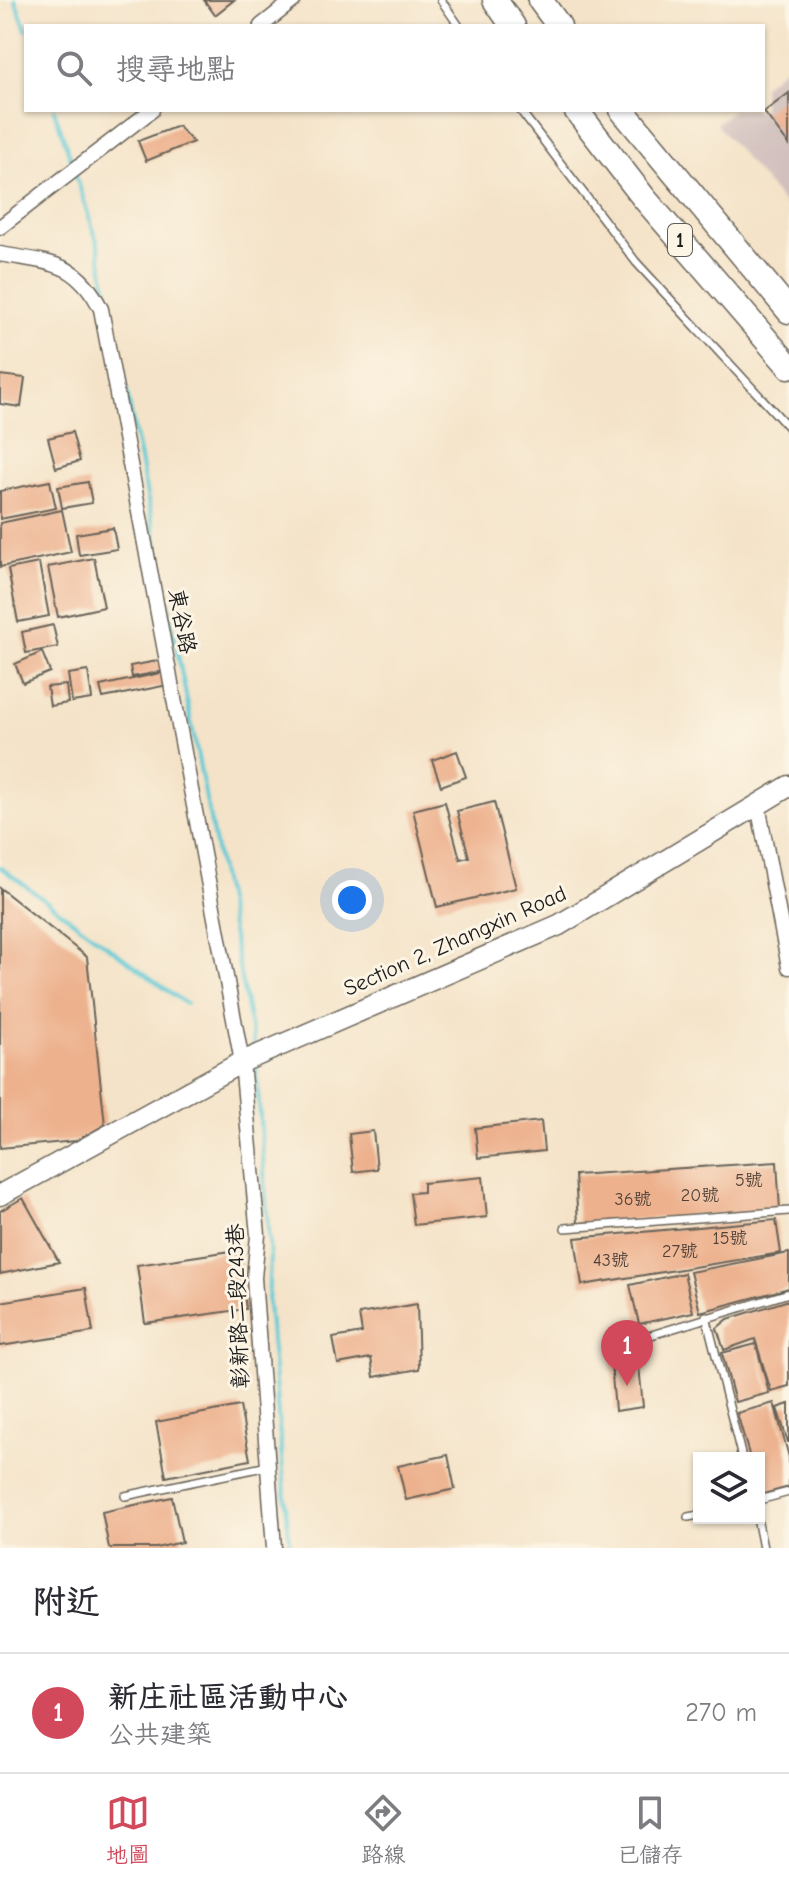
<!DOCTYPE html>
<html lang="zh-TW">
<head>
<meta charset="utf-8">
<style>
	:root { --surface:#fff; --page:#f2f2f3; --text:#2b2b33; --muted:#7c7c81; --line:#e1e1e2; --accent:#d1495b }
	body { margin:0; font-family:"Comic Neue","LXGW WenKai TC",sans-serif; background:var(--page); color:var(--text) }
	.controls { position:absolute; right:24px; bottom:24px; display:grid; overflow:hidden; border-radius:0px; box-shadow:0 2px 6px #0004 }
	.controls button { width:72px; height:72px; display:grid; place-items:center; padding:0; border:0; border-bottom:2px solid var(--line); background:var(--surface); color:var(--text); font:40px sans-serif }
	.you { position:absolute; left:352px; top:900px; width:28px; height:28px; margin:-20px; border:6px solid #fff; border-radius:50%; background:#1a73e8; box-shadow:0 0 0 12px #1a73e833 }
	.badge { display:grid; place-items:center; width:52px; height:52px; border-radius:50%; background:var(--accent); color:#fff; font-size:26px; font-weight:700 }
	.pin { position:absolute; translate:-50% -66px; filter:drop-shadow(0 2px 4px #0008) }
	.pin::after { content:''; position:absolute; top:42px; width:28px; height:24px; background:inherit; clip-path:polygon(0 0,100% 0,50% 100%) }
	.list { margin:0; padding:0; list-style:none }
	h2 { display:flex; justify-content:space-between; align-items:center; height:104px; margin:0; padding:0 32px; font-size:34px }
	h2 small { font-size:26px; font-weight:400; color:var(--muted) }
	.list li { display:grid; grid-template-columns:52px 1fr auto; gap:24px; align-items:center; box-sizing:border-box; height:120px; padding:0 32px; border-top:2px solid var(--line) }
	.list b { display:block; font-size:30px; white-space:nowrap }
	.list p { margin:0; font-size:26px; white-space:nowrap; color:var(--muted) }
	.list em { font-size:26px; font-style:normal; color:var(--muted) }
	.icon { flex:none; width:44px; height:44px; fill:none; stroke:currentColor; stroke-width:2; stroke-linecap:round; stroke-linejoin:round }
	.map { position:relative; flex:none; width:789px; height:1548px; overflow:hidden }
	.search { position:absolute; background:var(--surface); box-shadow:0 2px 6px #0004; left:24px; right:24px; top:24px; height:88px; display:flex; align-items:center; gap:20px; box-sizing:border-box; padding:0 28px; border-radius:0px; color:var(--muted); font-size:30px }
	.sheet { height:224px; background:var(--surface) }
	nav { display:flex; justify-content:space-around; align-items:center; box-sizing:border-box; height:112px; border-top:2px solid var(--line); background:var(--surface); font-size:22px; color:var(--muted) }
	nav a { display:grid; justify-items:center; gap:4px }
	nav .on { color:var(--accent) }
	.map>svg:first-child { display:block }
</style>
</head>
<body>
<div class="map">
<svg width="789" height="1548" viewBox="0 0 789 1548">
	<rect width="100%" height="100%" fill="#fcf5e5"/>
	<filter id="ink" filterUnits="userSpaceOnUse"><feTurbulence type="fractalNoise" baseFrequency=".0125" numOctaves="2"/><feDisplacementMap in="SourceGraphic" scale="16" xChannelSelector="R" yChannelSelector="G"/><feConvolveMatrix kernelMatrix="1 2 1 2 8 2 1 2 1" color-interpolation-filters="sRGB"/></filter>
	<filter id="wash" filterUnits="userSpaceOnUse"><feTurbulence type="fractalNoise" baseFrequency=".006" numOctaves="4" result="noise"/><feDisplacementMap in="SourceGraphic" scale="32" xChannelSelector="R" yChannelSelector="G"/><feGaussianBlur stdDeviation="1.8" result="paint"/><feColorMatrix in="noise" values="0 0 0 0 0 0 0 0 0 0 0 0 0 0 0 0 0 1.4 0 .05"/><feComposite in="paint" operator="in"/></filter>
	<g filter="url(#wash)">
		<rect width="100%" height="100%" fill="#f4e3c8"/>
		<path fill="#d1c0bd" d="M789 64V210L716 124 733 110H763V86Z"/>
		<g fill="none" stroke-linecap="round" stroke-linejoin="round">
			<path stroke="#5dc9d6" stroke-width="4" d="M15 0 26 30
				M54 110 73 165
				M75 173 98 244 255 1050
				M0 867 186 1004
				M256 1062 270 1256 268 1304 290 1548"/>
		</g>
		<g id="blocks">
			<path fill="#edb18d" d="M204 0H234L215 15Z
				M789 93V145L764 112Z
				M178 126 193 142 146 161 138 141Z
				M0 375 25 378 21 407 0 404Z
				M72 432 80 461 56 468 48 438Z
				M50 481 56 508 0 519V491Z
				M88 482 92 503 62 508 58 487Z
				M62 510 71 552 0 567V523Z
				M113 528 117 549 79 555 76 534Z
				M94 558 104 607 58 617 48 567Z
				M39 563 49 616 18 622 8 569Z
				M53 625 58 647 26 653 22 632Z
				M42 652 50 672 23 683 15 664Z
				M163 660 165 671 132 677 130 666Z
				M88 671 92 699 72 702 68 674Z
				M165 672 168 685 103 698 100 686Z
				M66 685 68 703 50 706 47 687Z
				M457 751 466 777 441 786 432 760Z
				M445 802 460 859 469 857 457 811 494 802 516 888 437 907 413 810Z
				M0 888 87 957 105 1125 76 1141 0 1148Z
				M541 1121 544 1151 478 1158 475 1128Z
				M373 1131 377 1169 353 1172 349 1134Z
				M777 1162 780 1210 578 1223 575 1175Z
				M483 1177 487 1217 414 1225 410 1193 423 1192V1183Z
				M23 1198 59 1262 0 1274V1211Z
				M776 1220 781 1253 582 1285 575 1238Z
				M238 1250 246 1309 145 1323 137 1265Z
				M789 1253V1288L700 1312 690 1272Z
				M684 1273 693 1312 639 1324 630 1285Z
				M86 1288 93 1332 0 1346V1302Z
				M789 1300V1386L771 1391 755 1339 724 1350 717 1328 728 1319Z
				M417 1304 419 1369 374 1377 371 1358 338 1364 333 1338 362 1333 359 1314Z
				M756 1344 769 1393 735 1402 722 1353Z
				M625 1362 639 1366 643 1407 615 1411 611 1363Z
				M774 1403 789 1457V1487L760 1495 759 1458H750L737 1413Z
				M789 1404V1442H788L777 1408Z
				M240 1406 250 1460 166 1477 156 1422Z
				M448 1455 455 1489 406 1500 398 1466Z
				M172 1497 182 1542 156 1548H109L102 1512Z"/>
		</g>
	</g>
	<g filter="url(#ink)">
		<use href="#blocks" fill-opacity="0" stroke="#686258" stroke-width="2"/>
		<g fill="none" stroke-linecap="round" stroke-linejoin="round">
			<defs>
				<path id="lane" d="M441 0 459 26
					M520 110 636 262 789 428
					M565 1228 789 1211
					M706 1316 742 1458
					M648 1336 789 1293
					M125 1496 268 1466
					M759 1500 789 1492
					M688 1517 699 1515
					M757 1518 763 1548"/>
				<path id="street" d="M261 26 294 0
					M0 227 152 110
					M0 254C49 263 77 260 101 309L242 1062 258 1235 254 1278 274 1548
					M758 805 789 967"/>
				<path id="secondary" d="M0 1195 242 1062 559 925 789 786"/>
				<path id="highway" d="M495 0 513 26
					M540 0 559 26
					M576 110 644 198 789 366
					M622 110 789 311"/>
			</defs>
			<use href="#lane" stroke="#686258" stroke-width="10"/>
			<use href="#street" stroke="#686258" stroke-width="17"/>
			<use href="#secondary" stroke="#686258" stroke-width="23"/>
			<use href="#highway" stroke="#686258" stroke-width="27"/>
			<use href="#lane" stroke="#fff" stroke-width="7"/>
			<use href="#street" stroke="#fff" stroke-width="14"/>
			<use href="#secondary" stroke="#fff" stroke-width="20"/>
			<use href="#highway" stroke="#fff" stroke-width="24"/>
		</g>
	</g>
	<g text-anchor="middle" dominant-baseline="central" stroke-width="6" stroke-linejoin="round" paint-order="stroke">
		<g font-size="18" fill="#504138">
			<text x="749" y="1180">5號</text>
			<text x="700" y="1195">20號</text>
			<text x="633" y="1199">36號</text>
			<text x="730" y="1238">15號</text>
			<text x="680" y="1251">27號</text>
			<text x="611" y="1260">43號</text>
		</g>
		<rect fill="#fcf5e5" stroke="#5f5d58" stroke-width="2" x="668" y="224" width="24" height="32" rx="6"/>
		<g font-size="20" font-weight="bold" fill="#1c1c1c">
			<text x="680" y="240">1</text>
		</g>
		<g font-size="22" fill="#1c1c1c" stroke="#fcf5e5">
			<text transform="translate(182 621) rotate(79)">東谷路</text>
			<text transform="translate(455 941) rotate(-24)">Section 2, Zhangxin Road</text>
			<text transform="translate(238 1306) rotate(-92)">彰新路二段243巷</text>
		</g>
	</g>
</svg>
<div class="controls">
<button><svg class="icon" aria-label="layers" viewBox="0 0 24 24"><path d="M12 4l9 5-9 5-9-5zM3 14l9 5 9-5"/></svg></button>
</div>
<div class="you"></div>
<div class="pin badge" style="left:627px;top:1386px">1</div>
<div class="search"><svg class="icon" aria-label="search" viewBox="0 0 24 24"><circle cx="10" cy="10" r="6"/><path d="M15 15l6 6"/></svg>搜尋地點</div>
</div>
<section class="sheet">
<h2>附近<small></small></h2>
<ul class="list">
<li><span class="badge">1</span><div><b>新庄社區活動中心</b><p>公共建築</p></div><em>270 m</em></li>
</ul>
</section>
<nav>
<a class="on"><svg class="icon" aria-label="map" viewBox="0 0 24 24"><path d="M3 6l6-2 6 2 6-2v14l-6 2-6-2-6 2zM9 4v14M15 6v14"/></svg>地圖</a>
<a><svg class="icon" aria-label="directions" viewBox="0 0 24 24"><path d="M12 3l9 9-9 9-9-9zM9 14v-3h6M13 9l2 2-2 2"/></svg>路線</a>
<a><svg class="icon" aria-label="saved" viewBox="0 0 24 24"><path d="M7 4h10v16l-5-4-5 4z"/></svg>已儲存</a>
</nav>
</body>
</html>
